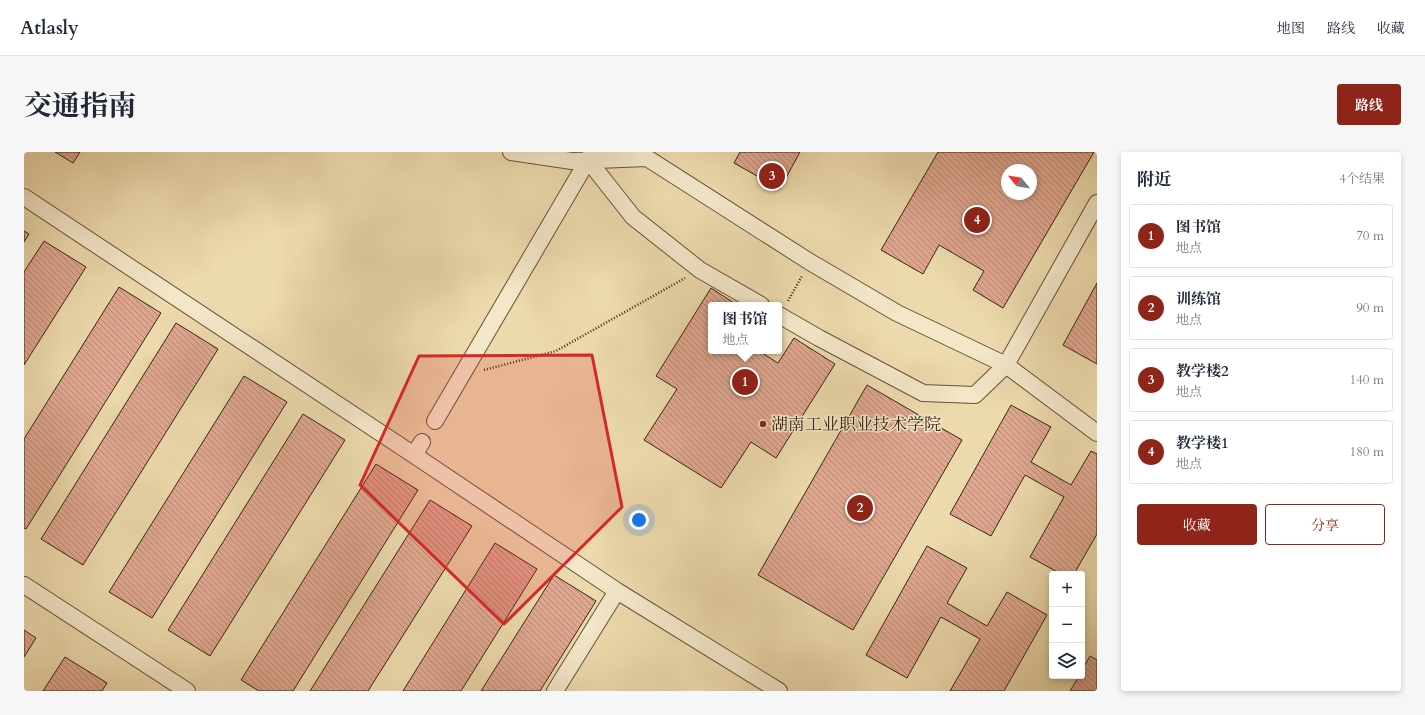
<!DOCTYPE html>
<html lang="zh">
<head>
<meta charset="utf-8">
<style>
	:root { --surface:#fff; --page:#f6f6f7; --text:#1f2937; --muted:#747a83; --line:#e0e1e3; --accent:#8f2418 }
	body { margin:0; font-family:Cardo,"Noto Serif SC",serif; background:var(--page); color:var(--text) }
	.controls { position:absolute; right:12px; bottom:12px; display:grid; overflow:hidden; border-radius:4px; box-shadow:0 2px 6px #0003 }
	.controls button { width:36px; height:36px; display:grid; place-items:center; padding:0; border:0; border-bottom:1px solid var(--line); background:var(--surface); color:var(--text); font:20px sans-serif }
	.compass { position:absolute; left:977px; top:12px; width:36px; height:36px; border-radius:50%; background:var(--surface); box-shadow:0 2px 6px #0003; rotate:300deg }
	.you { position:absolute; left:615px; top:368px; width:14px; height:14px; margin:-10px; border:3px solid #fff; border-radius:50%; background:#1a73e8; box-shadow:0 0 0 6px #1a73e833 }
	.badge { display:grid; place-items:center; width:26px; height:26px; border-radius:50%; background:var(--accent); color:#fff; font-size:13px; font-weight:700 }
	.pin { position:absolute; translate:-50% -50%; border:2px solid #fff; box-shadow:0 1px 4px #0006 }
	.popup { position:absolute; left:684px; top:150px; width:74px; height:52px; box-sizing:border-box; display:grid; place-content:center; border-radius:4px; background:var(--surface); filter:drop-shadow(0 1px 3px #0005); font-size:13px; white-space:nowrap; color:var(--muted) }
	.popup b { font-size:15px; color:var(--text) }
	.popup::after { content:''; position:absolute; left:50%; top:100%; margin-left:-8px; border:8px solid transparent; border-top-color:var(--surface) }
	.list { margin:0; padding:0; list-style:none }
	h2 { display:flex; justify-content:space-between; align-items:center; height:52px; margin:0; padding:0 16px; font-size:17px }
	h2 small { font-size:13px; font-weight:400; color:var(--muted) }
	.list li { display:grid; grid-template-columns:26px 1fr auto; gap:12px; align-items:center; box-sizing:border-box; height:64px; margin:0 8px 8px; padding:0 8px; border:1px solid var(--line); border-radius:4px }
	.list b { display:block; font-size:15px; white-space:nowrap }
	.list p { margin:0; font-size:13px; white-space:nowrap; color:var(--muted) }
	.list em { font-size:13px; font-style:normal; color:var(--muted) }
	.actions { display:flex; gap:8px; padding:12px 16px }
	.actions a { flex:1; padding:9px 0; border:1px solid var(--accent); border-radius:4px; text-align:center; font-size:14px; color:var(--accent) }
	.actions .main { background:var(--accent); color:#fff }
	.icon { flex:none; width:22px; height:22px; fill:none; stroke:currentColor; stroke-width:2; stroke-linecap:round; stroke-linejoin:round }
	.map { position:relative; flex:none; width:1073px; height:539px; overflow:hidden; border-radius:4px }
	header { display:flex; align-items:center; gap:24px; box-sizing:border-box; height:56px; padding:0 20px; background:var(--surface); border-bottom:1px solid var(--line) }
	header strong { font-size:19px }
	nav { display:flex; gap:22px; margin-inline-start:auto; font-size:14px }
	.intro { display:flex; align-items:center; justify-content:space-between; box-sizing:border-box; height:96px; padding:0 24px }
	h1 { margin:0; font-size:28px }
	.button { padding:10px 18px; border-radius:4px; background:var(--accent); color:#fff; font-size:14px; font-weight:700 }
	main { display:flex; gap:24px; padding:0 24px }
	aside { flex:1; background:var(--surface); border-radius:4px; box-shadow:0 2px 6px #0003 }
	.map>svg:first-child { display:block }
</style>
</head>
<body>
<header>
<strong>Atlasly</strong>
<nav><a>地图</a><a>路线</a><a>收藏</a></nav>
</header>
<div class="intro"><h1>交通指南</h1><a class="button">路线</a></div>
<main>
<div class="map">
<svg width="1073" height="539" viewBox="0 0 1073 539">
	<defs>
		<pattern id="building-back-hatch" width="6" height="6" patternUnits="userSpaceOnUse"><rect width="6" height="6" fill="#dfa790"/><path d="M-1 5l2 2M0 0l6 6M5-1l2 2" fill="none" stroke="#b68874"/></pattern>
	</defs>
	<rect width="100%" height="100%" fill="#ecd9ac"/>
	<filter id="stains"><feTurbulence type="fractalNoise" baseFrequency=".005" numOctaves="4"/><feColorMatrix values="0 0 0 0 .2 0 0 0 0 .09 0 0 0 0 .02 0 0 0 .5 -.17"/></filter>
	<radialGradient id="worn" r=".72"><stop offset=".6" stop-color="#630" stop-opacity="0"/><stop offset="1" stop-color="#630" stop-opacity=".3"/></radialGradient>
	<path fill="url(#building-back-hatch)" stroke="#382513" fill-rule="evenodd" d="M31 0H56L49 11Z
		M716 0H776L756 37 710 11Z
		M914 0H1070L979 156 949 138 960 119 915 93 899 122 857 98ZM983 18H1007V42H983Z
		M0 79 5 82 0 90Z
		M20 89 62 115 0 213V120Z
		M1073 131V212L1039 193Z
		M95 135 137 161 2 377 0 376V287Z
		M687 136 713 153H687V199H735L754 211 770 186 811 212 752 306 727 290 697 336 620 288 653 237 632 224Z
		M152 171 194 197 59 413 17 387Z
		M220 224 263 250 128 466 85 440Z
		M843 233 938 288 829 478 734 423Z
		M987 253 1027 275 1007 310 1047 333 1067 299 1073 302V382L1050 422H1037L1006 405 1040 345 1001 323 967 384 926 362Z
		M279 262 321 288 186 504 144 478Z
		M352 312 394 338 269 539H235L217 528Z
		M406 348 448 374 344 539H286Z
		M471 391 513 417 437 539H379Z
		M903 394 943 416 923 451 963 474 983 440 1023 463 980 539H926L956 487 917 465 883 526 842 503Z
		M530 423 572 449 516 539H457Z
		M0 478 12 486 0 505Z
		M1066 504 1073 508V539H1046L1055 524H1058V518Z
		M41 505 83 531 78 539H19Z"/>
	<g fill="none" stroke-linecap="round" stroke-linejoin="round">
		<defs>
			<path id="street" d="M487 0 548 9 623 6 786 110 873 161 982 213 1073 281
				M564 8 609 65 676 118 737 153
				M0 45 390 303 593 439 755 539
				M755 163 795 186 899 241 951 243 982 213 1073 51
				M411 269 568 1
				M390 303 398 290
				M0 433 163 539
				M531 539 593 439"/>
		</defs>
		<use href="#street" stroke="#655239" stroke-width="18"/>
		<path stroke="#382513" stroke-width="2.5" stroke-dasharray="1 2" stroke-linecap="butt" d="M764 149 778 124
			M460 218 532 199 661 126"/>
		<use href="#street" stroke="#f3e6c9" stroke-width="16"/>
	</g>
	<path fill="#d62828" fill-opacity="0.2" stroke="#d62828" stroke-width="3" stroke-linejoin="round" d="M568 203 598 355 480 472 336 333 395 204Z"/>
	<circle fill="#8f2418" stroke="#f3e6c9" stroke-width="1.5" cx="739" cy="272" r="4"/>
	<g text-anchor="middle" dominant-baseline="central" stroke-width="3" stroke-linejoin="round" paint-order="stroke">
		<g font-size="17" fill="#382513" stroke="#f3e6c9" text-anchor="start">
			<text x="747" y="272">湖南工业职业技术学院</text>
		</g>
	</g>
	<rect width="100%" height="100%" filter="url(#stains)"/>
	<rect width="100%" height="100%" fill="url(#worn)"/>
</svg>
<div class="controls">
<button>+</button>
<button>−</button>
<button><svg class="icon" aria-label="layers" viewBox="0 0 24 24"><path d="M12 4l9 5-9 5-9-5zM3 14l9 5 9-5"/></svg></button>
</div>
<svg class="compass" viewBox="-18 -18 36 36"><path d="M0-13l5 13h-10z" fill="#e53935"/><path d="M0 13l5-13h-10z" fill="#747a83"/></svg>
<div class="you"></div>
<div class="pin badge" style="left:721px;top:230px">1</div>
<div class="popup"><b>图书馆</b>地点</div>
<div class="pin badge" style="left:836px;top:356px">2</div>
<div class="pin badge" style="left:748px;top:24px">3</div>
<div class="pin badge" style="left:953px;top:68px">4</div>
</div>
<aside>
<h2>附近<small>4个结果</small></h2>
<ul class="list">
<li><span class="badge">1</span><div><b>图书馆</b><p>地点</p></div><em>70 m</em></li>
<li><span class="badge">2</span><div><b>训练馆</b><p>地点</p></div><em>90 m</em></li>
<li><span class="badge">3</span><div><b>教学楼2</b><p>地点</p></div><em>140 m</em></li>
<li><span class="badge">4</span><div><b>教学楼1</b><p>地点</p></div><em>180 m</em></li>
</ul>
<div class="actions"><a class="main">收藏</a><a>分享</a></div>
</aside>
</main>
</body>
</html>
